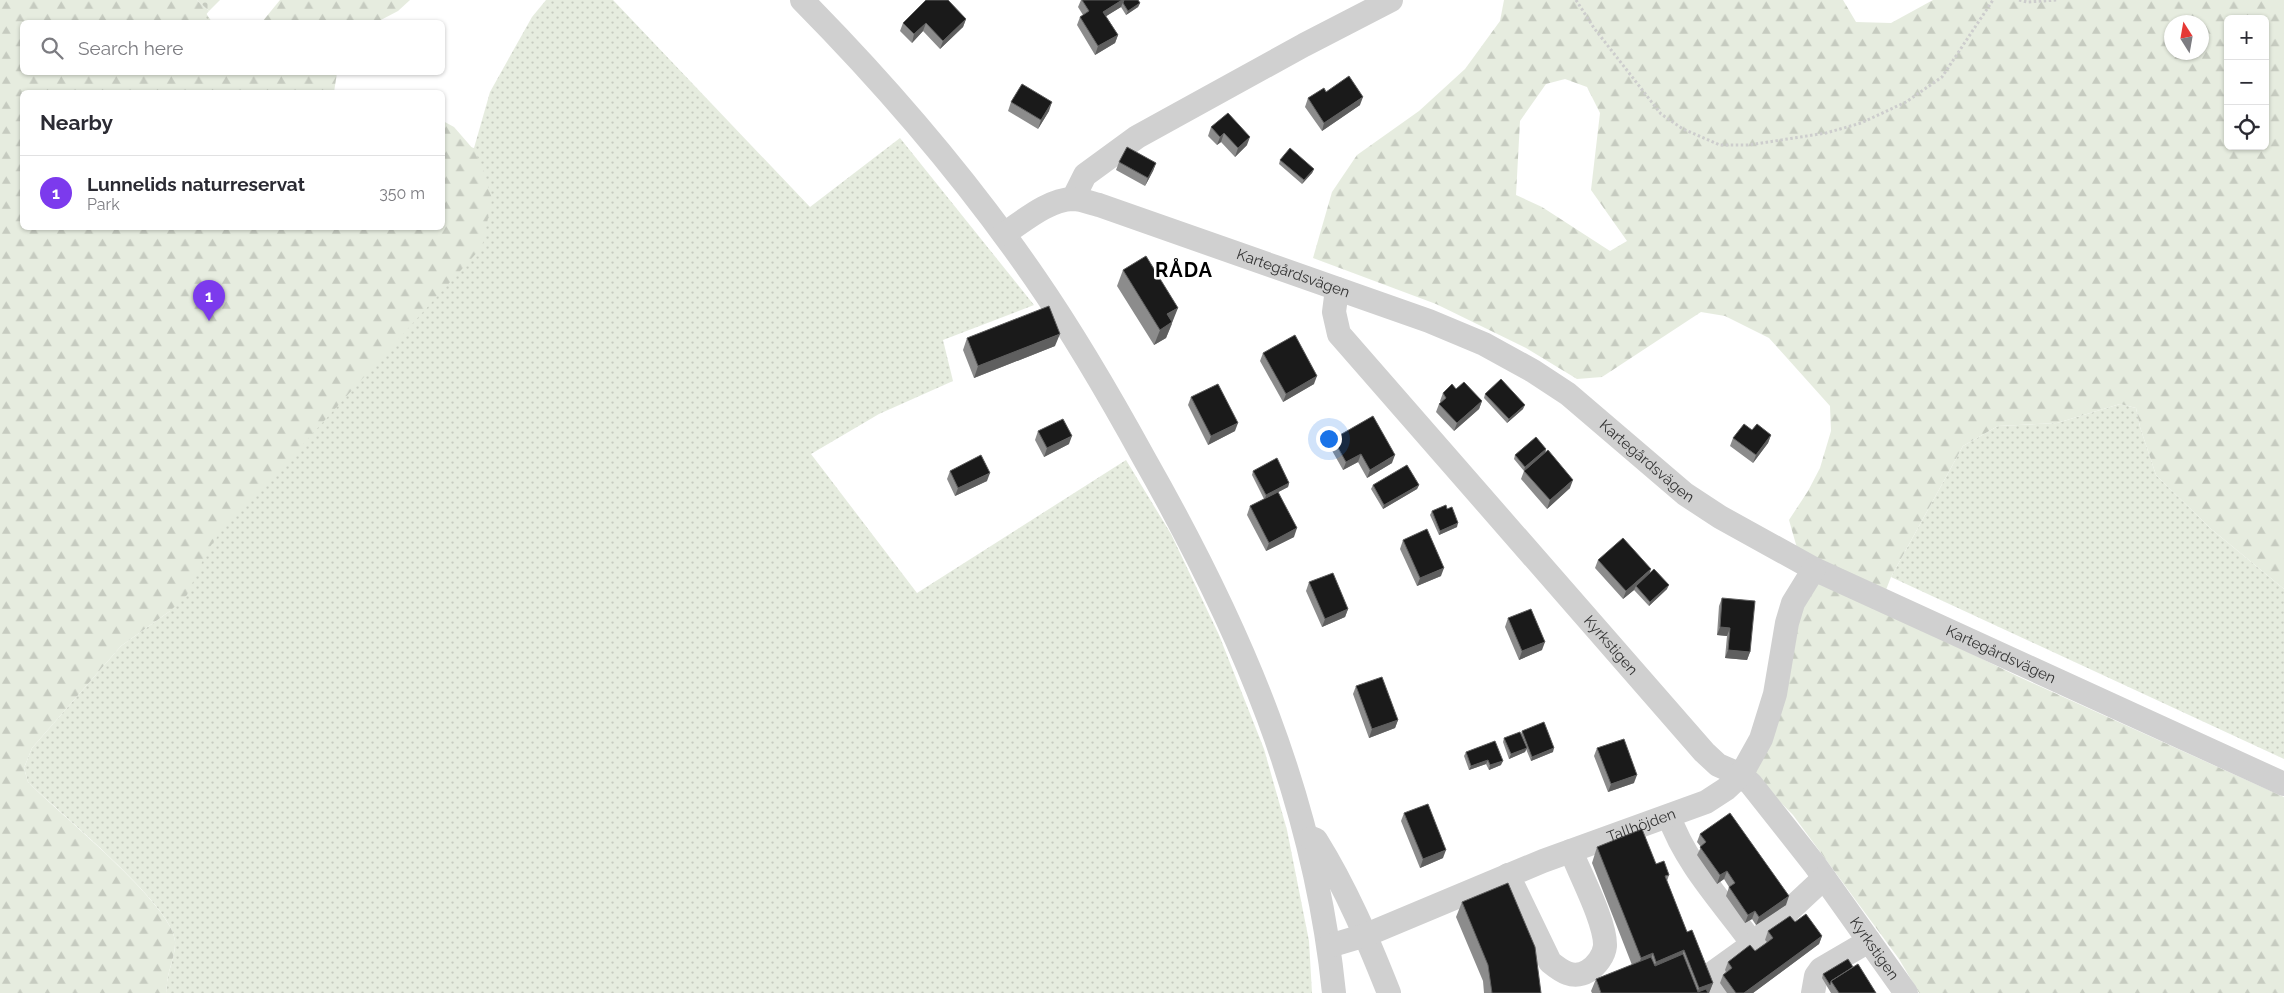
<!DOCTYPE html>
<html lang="en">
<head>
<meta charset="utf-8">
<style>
	:root { --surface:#fff; --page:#f7f7f7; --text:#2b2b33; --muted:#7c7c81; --line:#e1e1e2; --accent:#7c3aed }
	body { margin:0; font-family:Raleway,sans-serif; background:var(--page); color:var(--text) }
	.controls { position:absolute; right:15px; top:15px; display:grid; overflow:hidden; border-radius:8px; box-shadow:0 1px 4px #0004 }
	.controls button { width:45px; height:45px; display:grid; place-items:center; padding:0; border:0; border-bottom:1px solid var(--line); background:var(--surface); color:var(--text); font:25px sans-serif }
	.compass { position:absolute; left:2164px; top:15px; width:45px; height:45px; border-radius:50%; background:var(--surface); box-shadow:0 1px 4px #0004; rotate:349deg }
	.you { position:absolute; left:1328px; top:438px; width:18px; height:18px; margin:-12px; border:4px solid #fff; border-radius:50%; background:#1a73e8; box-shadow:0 0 0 8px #1a73e833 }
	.badge { display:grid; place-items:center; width:32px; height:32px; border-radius:50%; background:var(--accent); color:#fff; font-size:16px; font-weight:700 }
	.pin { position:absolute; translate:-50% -41px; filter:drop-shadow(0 1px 2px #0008) }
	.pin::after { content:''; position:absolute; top:26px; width:18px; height:15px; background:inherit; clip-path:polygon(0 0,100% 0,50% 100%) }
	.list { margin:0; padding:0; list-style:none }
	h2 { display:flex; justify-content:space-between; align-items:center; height:65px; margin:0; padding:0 20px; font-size:21px }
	h2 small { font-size:16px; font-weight:400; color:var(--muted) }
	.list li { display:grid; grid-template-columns:32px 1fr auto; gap:15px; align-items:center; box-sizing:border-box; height:75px; padding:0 20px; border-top:1px solid var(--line) }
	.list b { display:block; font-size:19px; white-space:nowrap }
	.list p { margin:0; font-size:16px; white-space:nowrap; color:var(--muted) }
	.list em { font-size:16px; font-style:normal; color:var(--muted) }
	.icon { flex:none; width:28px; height:28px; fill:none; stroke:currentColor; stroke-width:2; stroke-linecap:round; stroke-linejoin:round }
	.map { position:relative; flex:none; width:2284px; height:993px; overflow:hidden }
	.search { position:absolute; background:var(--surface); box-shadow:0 1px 4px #0004; left:20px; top:20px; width:425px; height:55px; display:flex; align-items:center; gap:12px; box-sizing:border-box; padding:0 18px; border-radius:8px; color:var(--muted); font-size:19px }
	.panel { position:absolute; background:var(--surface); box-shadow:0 1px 4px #0004; left:20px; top:90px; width:425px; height:140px; border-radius:8px }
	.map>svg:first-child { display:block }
</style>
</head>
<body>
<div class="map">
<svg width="2284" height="993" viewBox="0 0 2284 993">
	<defs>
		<pattern id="grass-dots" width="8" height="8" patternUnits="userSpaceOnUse" patternTransform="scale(1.25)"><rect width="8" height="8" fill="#e6ecdf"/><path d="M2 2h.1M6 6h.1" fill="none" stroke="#c6cbc0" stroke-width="1.8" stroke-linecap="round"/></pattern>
		<pattern id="forest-firs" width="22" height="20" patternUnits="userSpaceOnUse" patternTransform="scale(1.25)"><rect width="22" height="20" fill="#e6ecdf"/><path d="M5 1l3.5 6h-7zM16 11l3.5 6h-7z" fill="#c6cbc0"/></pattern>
		<pattern id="cemetery-stones" width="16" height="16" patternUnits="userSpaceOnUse" patternTransform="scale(1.25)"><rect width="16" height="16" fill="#e6ecdf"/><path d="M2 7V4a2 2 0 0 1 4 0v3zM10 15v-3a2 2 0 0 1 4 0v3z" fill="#c6cbc0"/></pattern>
	</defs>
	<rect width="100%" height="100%" fill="#fff"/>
	<path fill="url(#grass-dots)" d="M0 0H197L212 22H22V228H442L443 139 474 148 490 92 532 17 546 0H613L810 207 900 138 1034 305 943 340 953 381 879 414 811 454 917 593 1126 460 1171 534 1219 635 1264 749 1287 830 1309 941 1312 993H167C165 973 176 959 175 941 173 905 57 811 28 782L24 768 32 748 121 646 170 611 37 479Z
		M2120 404 2136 408 2140 427 2156 475 2210 528 2284 589V759L1891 577 1963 446 1998 426 2057 423Z"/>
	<path fill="url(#forest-firs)" fill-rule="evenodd" d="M0 0H197L209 11 200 22H22V72L337 73 334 92H22V228H442L443 121 454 127 474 150 484 172 492 199 482 247 295 453 227 523 207 551 187 595 170 611 121 646 32 748 24 768 28 782C57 812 173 905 175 941 176 959 165 973 167 993H0Z
		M280 0H410L398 11 377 22H262Z
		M1504 0H1843L1856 22 1891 23 1933 0H2284V589L2210 528 2156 475 2140 427 2136 408 2120 404 2057 423 1998 426 1963 446 1891 577 1879 608 2017 676 2284 797V993H1919L1899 959 1793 815 1751 772 1798 612 1809 590 1789 520 1808 491 1820 468 1831 431 1830 406 1769 338 1725 316 1701 312 1602 377 1577 379 1526 348 1436 304 1313 258 1332 192 1357 155 1419 111 1465 69 1500 21ZM2228 19H2265V146H2228ZM2172 22H2202V52H2172ZM1565 79 1587 87 1600 113 1591 190 1627 241 1610 251 1542 207 1516 195 1520 121 1546 84Z"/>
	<path fill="url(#cemetery-stones)" d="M197 0H220L209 11Z"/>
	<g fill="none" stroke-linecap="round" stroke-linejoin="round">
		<path stroke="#cdcdcd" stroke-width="3" stroke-dasharray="2.5 2.5" stroke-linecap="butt" d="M1576 0 1594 28 1661 114 1683 129 1720 145H1749L1826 133 1861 123 1906 102 1942 77 1993 0
			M2019 0 2027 2 2058 0"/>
		<g stroke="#d0d0d0" stroke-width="24">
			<path d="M802 0C887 86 966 178 1035 278 1075 336 1111 398 1145 460 1241 629 1314 797 1334 993"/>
			<path d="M1073 199 1085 175 1137 137 1304 45 1391 0"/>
			<path id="s1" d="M1004 234C1024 221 1047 200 1073 199 1081 199 1091 203 1099 205L1429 321 1484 344 1533 371 1568 394 1685 494 1720 517 1814 569 2284 784"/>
			<path id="s2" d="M1337 289 1334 312 1339 334 1704 752 1718 765 1741 775 1751 784 1815 865 1906 993"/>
			<path d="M1669 816C1685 863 1724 904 1753 944L1714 972 1713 983 1716 993"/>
			<path d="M1311 838 1316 840C1346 888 1368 940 1389 993"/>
			<path d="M1508 875 1550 962C1561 971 1573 980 1588 971 1596 966 1604 956 1605 946 1606 923 1580 874 1571 851"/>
			<path d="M1753 944 1824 878"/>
			<path id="s3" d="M1329 946 1366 935 1543 861 1706 802 1726 789 1741 775 1761 739 1775 694 1787 623 1793 603 1814 569"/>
			<path d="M1813 993 1816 976 1821 969 1869 941"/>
		</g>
	</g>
	<path fill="#8c8c8c" d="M1081 0H1138L1140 3 1138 7 1126 15 1121 7 1106 16 1118 35 1115 43 1095 55 1077 25 1080 17 1083 15 1078 7Z
		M966 19 963 27 940 49 923 31 912 43 900 31 903 23Z
		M1326 92 1360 105 1322 131 1305 107 1308 98Z
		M1011 102 1049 111 1038 129 1008 111Z
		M1211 127 1247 145 1235 157 1221 142 1217 145 1208 136Z
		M1280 160 1314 169 1312 173 1302 184 1279 164Z
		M1119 162 1156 163 1153 171 1145 186 1116 170Z
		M1123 270 1172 324 1166 338 1154 345 1117 286Z
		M967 338 1055 346 974 378 963 350Z
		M1263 353 1314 384 1283 402 1260 361Z
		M1456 389 1482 401 1479 409 1454 431 1436 412 1439 404 1441 403 1440 401 1443 393Z
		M1485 394 1523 409 1507 423 1484 398Z
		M1191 397 1235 431 1208 445 1188 405Z
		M1752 430 1771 435 1768 443 1753 463 1730 446 1733 438Z
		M1038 431 1069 444 1044 457 1035 440Z
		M1333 439 1392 463 1367 478 1358 462 1343 470 1330 447Z
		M1546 449 1545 453 1524 471 1514 459 1515 455Z
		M950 471 987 481 955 496 947 479Z
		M1253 471 1289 483 1288 487 1278 492 1294 537 1266 551 1247 515 1250 506 1264 499 1252 475Z
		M1524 471 1570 488 1547 509 1521 479Z
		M1373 485H1419L1417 489 1383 509 1371 489Z
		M1447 509 1457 527 1439 535 1430 515 1432 511Z
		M1403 540 1441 576 1417 586 1400 549Z
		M1598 560 1667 589 1649 606 1634 590 1623 599 1595 568Z
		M1309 582 1348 609 1345 617 1322 627 1306 591Z
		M1722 598 1750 652 1747 660 1725 658 1727 636 1717 635 1719 606Z
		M1508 618 1542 650 1519 660 1505 627Z
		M1356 686 1398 720 1395 728 1369 738 1353 694Z
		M1522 731 1553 752 1531 761 1526 749 1525 752 1509 759 1503 742 1504 738 1521 734Z
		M1597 748 1634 783 1608 792 1594 756Z
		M1466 752 1501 765 1489 770 1486 764 1469 770 1464 756Z
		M1404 813 1443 858 1420 868 1401 821Z
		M1700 834 1786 905 1756 925 1752 919 1745 923 1726 896 1729 887 1724 879 1717 884 1697 855 1701 847 1697 842Z
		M1597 847 1656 864 1669 875 1667 881 1687 932 1713 983 1709 993H1592L1591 991 1596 979 1632 965 1592 863Z
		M1462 902 1541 993H1484L1483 981 1456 917Z
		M1795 922 1822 936 1819 944 1753 993H1727L1720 983 1723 975 1726 972 1725 970 1728 962 1755 951 1767 942 1765 940 1768 931Z
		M1853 967 1876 993H1831L1822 978 1823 974Z"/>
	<path fill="#5f5f5f" d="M1122 0H1124L1121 7 1100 20 1103 12Z
		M1140 3 1138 7 1126 15 1128 11Z
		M966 19 963 27 940 49 943 41Z
		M926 23 923 31 912 43 914 34Z
		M1118 35 1115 43 1095 55 1098 46Z
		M1363 97 1360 105 1322 131 1324 123Z
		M1052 102 1049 111 1038 129 1041 120Z
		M1224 133 1221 142 1217 145 1220 137Z
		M1250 137 1247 145 1235 157 1238 148Z
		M1156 163 1153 171 1145 186 1148 178Z
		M1314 169 1312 173 1302 184 1304 180Z
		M1178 308 1166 338 1154 345 1160 330 1167 314Z
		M1060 334 1055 346 974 378 978 366Z
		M1317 376 1314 384 1283 402 1286 394Z
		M1482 401 1479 409 1454 431 1457 423Z
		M1525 405 1523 409 1507 423 1509 419Z
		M1238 423 1235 431 1208 445 1211 436Z
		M1771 435 1768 443 1753 463 1756 455Z
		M1072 436 1069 444 1044 457 1047 448Z
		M1546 449 1545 453 1524 471 1525 467Z
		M1361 454 1358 462 1343 470 1346 462Z
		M1395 455 1392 463 1367 478 1370 470Z
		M990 473 987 481 955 496 958 488Z
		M1573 480 1570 488 1547 509 1550 500Z
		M1289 483 1288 487 1265 499 1266 495Z
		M1419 485 1417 489 1383 509 1384 505Z
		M1458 523 1457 527 1439 535 1440 531Z
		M1297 528 1294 537 1266 551 1269 543Z
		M1444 568 1441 576 1417 586 1420 578Z
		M1651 569 1648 578 1636 586 1634 590 1623 599 1626 591Z
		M1669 585 1667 589 1649 606 1650 602Z
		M1348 609 1345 617 1322 627 1325 619Z
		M1720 627 1730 628 1727 636 1717 635Z
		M1545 642 1542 650 1519 660 1522 651Z
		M1728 650 1750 652 1747 660 1725 658Z
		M1398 720 1395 728 1369 738 1372 729Z
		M1527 748 1525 752 1509 759 1511 754Z
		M1554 748 1553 752 1531 761 1532 757Z
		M1488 760 1486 764 1469 770 1471 766Z
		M1503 761 1501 765 1489 770 1490 765Z
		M1637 775 1634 783 1608 792 1611 784Z
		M1446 850 1443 858 1420 868 1423 859Z
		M1727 871 1724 879 1717 884 1720 875Z
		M1789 896 1786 905 1756 925 1759 917Z
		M1755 911 1752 919 1745 923 1748 915Z
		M1822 936 1819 944 1753 993H1744Z
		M1684 950 1679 966 1650 978 1656 962Z
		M1653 953 1647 969 1636 973 1641 958Z
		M1713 983 1709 993H1697L1699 988Z"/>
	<path fill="#1a1a1a" stroke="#5f5f5f" d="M926 0H948L966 19 943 41 926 23 914 34 903 23Z
		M1082 0H1122L1103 12 1118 35 1098 46 1080 17 1089 11Z
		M1124 0H1138L1140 3 1128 11 1123 3Z
		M1349 76 1363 97 1324 123 1308 98 1324 88 1326 92Z
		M1022 84 1052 102 1041 120 1011 102Z
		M1228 113 1250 137 1238 148 1224 133 1220 137 1211 127Z
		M1127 147 1156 163 1148 178 1119 162Z
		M1290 148 1314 169 1304 180 1280 160Z
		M1146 256 1178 308 1167 314 1172 322 1160 330 1123 270Z
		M1049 306 1060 334 978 366 967 338Z
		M1295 335 1317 376 1286 394 1263 353Z
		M1501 379 1525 405 1509 419 1485 394Z
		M1464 382 1482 401 1457 423 1439 404 1446 398 1443 393 1452 384 1456 389Z
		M1218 384 1238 423 1211 436 1191 397Z
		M1373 416 1395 455 1370 470 1361 454 1346 462 1333 439Z
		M1063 419 1072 436 1047 448 1038 431Z
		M1744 424 1752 430 1757 424 1771 435 1756 455 1733 438Z
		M1536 437 1546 449 1525 467 1515 455Z
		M1548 450 1573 480 1550 500 1524 471Z
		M981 455 990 473 958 488 950 471Z
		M1277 458 1289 483 1266 495 1253 471Z
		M1407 465 1419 485 1384 505 1373 485Z
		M1278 492 1297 528 1269 543 1250 506Z
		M1446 505 1447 509 1452 507 1458 523 1440 531 1432 511Z
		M1427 529 1444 568 1420 578 1403 540Z
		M1623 538 1651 569 1626 591 1598 560Z
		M1654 569 1669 585 1650 602 1636 586Z
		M1333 573 1348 609 1325 619 1309 582Z
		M1722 598 1755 601 1750 652 1728 650 1730 628 1720 627Z
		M1531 609 1545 642 1522 651 1508 618Z
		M1382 677 1398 720 1372 729 1356 686Z
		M1544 722 1554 748 1532 757 1522 731Z
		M1520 732 1527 748 1511 754 1504 738Z
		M1624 739 1637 775 1611 784 1597 748Z
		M1495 741 1503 761 1490 765 1488 760 1471 766 1466 752Z
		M1428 804 1446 850 1423 859 1404 813Z
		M1730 813 1789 896 1759 917 1755 911 1748 915 1729 887 1735 883 1727 871 1720 875 1700 847 1706 842 1700 834Z
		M1642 829 1656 864 1664 861 1669 875 1665 876 1687 932 1692 930 1713 983 1699 988 1684 950 1656 962 1653 953 1641 958 1597 847Z
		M1508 883 1535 947 1541 993H1492L1488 965 1462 902Z
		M1806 914 1822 936 1744 993H1736L1723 975 1732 968 1728 962 1750 945 1755 951 1765 944 1773 938 1768 931 1790 916 1795 922Z
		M1683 954 1698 992 1706 989 1708 993H1601L1596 979 1651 957 1655 966Z
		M1848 959 1853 967 1831 981 1830 985 1823 974Z
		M1858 964 1876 993H1839L1831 981Z"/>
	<g text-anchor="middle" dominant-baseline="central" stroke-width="5" stroke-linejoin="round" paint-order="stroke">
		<g font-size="15" fill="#333" stroke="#fff">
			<text stroke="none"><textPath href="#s1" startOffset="311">Kartegårdsvägen</textPath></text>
			<text stroke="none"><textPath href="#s1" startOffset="716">Kartegårdsvägen</textPath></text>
			<text stroke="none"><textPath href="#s2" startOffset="459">Kyrkstigen</textPath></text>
			<text stroke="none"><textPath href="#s1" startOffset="1121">Kartegårdsvägen</textPath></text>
			<text stroke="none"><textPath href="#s3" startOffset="335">Tallhöjden</textPath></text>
			<text stroke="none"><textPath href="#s2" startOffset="864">Kyrkstigen</textPath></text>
		</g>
		<g font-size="20" font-weight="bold" letter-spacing="1" fill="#000" stroke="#fff">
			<text x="1184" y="270">RÅDA</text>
		</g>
	</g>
</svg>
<div class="controls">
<button>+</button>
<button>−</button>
<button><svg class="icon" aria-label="locate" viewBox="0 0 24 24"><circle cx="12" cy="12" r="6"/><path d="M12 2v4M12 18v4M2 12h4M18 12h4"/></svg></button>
</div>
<svg class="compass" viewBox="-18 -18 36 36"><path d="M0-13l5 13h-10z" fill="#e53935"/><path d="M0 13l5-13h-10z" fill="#7c7c81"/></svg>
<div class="you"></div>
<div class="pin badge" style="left:209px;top:321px">1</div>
<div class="search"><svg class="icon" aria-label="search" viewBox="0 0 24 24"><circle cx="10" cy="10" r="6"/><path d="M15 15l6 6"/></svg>Search here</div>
<section class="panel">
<h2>Nearby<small></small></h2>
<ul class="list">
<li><span class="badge">1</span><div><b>Lunnelids naturreservat</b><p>Park</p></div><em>350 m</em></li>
</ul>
</section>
</div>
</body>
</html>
